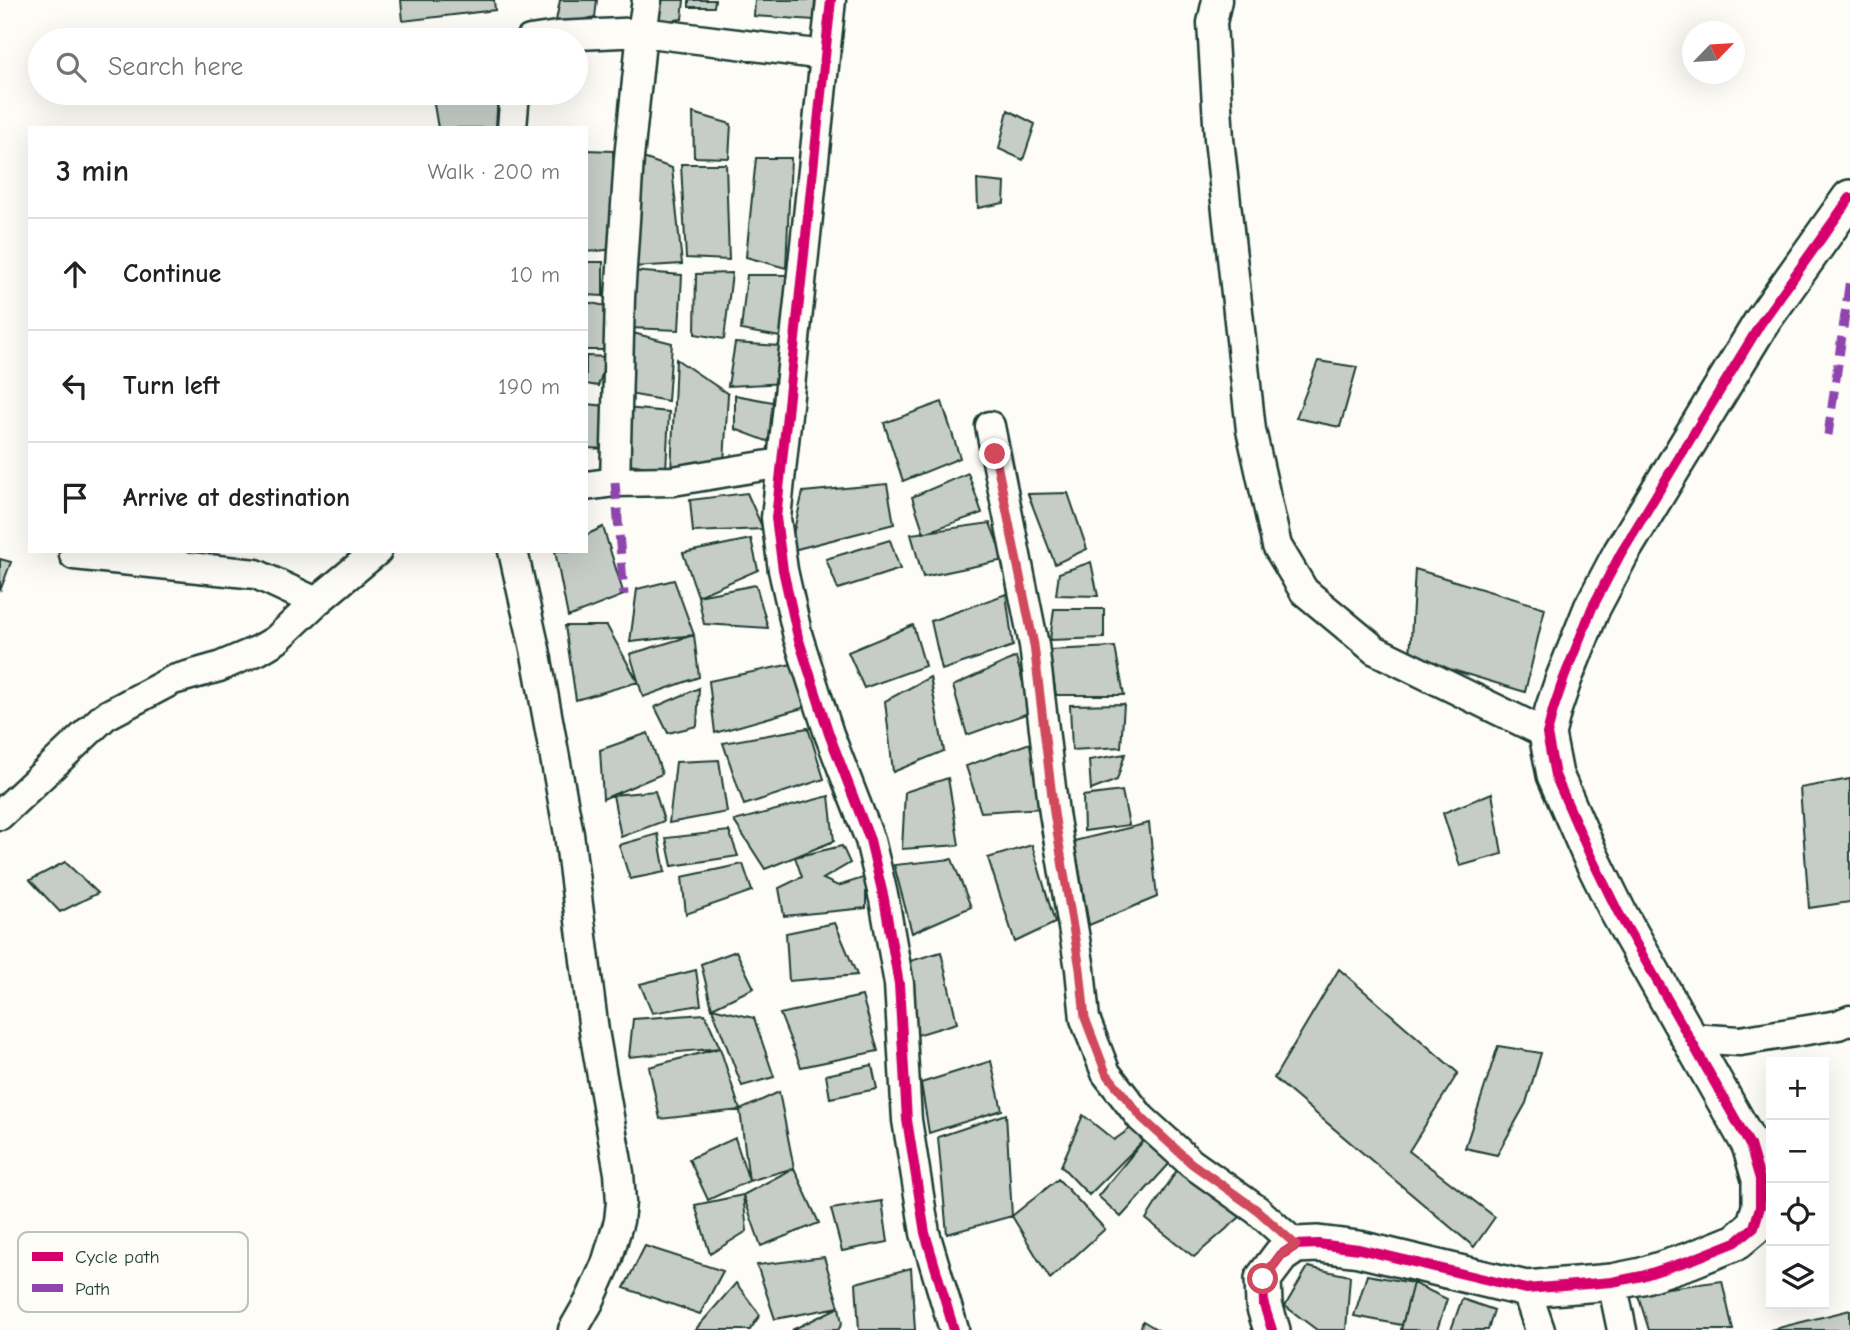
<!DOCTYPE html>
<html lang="en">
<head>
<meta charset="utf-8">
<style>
	:root { --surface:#fff; --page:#f6f6f6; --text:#202124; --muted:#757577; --line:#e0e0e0 }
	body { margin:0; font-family:"Comic Neue",sans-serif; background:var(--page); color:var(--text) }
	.controls { position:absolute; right:21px; bottom:21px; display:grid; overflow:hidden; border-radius:0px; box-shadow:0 7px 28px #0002 }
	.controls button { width:63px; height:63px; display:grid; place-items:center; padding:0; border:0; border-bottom:2px solid var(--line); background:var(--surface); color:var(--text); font:35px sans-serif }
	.compass { position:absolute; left:1682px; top:21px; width:63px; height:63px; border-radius:50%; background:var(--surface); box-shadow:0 7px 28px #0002; rotate:65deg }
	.stop { position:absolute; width:21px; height:21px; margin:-16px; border:5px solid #d1495b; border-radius:50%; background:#fff }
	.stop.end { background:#d1495b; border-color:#fff; box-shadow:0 2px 7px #0008 }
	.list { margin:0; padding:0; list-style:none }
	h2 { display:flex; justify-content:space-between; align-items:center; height:91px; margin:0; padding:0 28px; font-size:30px }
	h2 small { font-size:23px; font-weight:400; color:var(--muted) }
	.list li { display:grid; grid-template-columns:46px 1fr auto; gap:21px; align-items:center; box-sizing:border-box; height:112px; padding:0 28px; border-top:2px solid var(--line) }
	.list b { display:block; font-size:26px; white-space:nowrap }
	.list em { font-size:23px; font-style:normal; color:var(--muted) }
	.icon { flex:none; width:38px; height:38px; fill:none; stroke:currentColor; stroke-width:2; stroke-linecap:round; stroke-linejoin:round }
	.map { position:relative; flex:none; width:1850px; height:1330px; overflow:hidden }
	.search { position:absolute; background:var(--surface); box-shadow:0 7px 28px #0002; left:28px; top:28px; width:560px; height:77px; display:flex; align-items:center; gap:18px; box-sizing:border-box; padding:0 24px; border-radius:38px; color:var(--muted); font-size:26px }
	.panel { position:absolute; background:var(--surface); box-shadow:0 7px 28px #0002; left:28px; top:126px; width:560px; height:427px; border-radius:0px }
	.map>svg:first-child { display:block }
</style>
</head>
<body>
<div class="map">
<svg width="1850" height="1330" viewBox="0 0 1850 1330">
	<rect width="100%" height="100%" fill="#fdfcf7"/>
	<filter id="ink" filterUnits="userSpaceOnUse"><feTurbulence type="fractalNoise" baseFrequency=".0143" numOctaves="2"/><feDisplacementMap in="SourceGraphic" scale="14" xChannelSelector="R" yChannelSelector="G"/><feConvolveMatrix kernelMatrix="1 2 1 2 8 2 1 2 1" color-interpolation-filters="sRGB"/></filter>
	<g filter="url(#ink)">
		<path fill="#c6cdc7" stroke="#1f3d34" stroke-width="2" d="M401 0H494L495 10 403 21Z
			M560 0H597L595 17 555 26Z
			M658 0H684L682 19 654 23Z
			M689 0H715L714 7H689Z
			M755 0H815L814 20 754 16Z
			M432 93H498L496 128H438Z
			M1008 110 1035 124 1023 160 999 149Z
			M693 113 731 124 729 158 694 157Z
			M586 150 613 151 616 249 586 252Z
			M640 157 672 168 682 264 633 267Z
			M756 158H791L786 268 746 257Z
			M681 164H726L729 260 686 258Z
			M977 180 1005 183 1004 203 978 208Z
			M586 262H603V296L586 295Z
			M631 271 682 275 679 330 630 328Z
			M732 273 724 339 695 334 696 274Z
			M747 275H787L786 338 741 330Z
			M586 302 611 307 605 350H586Z
			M629 332 672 343 668 401 629 394Z
			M735 343 794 347 785 383 728 386Z
			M586 356 608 357 598 386 586 384Z
			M676 359 728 394 724 462 671 473Z
			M1318 361 1357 367 1340 427 1296 418Z
			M735 395 778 403 772 443 735 429Z
			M942 402 960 458 903 481 884 423Z
			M586 404 607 406 610 449 586 448Z
			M625 408 669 412 666 470 624 463Z
			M968 473 982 513 924 533 912 497Z
			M887 484 894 524 789 551 803 492Z
			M747 493 763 529 693 532 690 500Z
			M1068 493 1087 549 1055 564 1028 494Z
			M990 523 1004 560 923 577 911 534Z
			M603 527 624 595 568 617 555 551H586V535Z
			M751 539 758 570 698 596 683 553Z
			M890 540 900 569 838 589 826 559Z
			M0 559 11 562 0 591Z
			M1091 562 1098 596 1056 595 1059 573Z
			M1415 569 1545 608 1525 692 1410 657Z
			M674 580 694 635 630 642 637 589Z
			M756 585 768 628 704 624 698 596Z
			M1006 594 1013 646 942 670 931 621Z
			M1054 609H1104V638L1050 640Z
			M913 625 925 666 864 688 848 652Z
			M565 626H607L638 682 576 700Z
			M694 635 699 677 643 697 630 654Z
			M1115 647 1124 695H1056L1049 650Z
			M1016 657 1031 712 967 735 953 686Z
			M792 664 806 707 715 733 709 681Z
			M930 677 944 751 893 772 885 701Z
			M699 688 697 726 668 733 655 707Z
			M1124 704 1121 747 1072 750 1070 705Z
			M808 728 824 779 744 805 723 743Z
			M648 733 662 774 603 799 600 750Z
			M1030 743 1043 808 981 812 966 766Z
			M1125 754 1117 780 1091 790 1089 760Z
			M719 760 727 812 669 823 676 762Z
			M948 778 959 845 902 849 905 792Z
			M1850 779V902L1809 908 1800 788Z
			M655 791 664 821 621 837 613 795Z
			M1122 791 1129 825 1084 831 1083 796Z
			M1492 793 1502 854 1460 866 1443 813Z
			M829 796 834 841 765 869 734 821Z
			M1149 823 1157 897 1089 925 1074 841Z
			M729 831 738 856 672 866 666 838Z
			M658 834 665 872 630 879 619 845Z
			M1032 845 1055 923 1015 942 988 858Z
			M842 846 850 863 823 879 838 886 866 877V908L784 916 779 888 802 877 795 857Z
			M952 859 971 907 912 933 894 865Z
			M65 862 98 893 60 912 30 880Z
			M743 864 752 891 686 914 682 877Z
			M835 923 857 975 789 981 786 933Z
			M736 951 754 988 712 1008 701 964Z
			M941 952 957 1023 917 1035 907 962Z
			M1339 969 1458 1073 1409 1151 1495 1217 1474 1247 1274 1078Z
			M696 970 701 1005 652 1013 640 984Z
			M862 996 878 1051 801 1067 780 1014Z
			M712 1008 754 1018 774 1077 742 1086Z
			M705 1014 720 1048 629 1057 633 1019Z
			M1498 1046 1541 1053 1526 1103 1497 1155 1465 1148Z
			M720 1048 740 1110 660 1119 649 1067Z
			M991 1061 1002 1110 929 1133 921 1083Z
			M872 1065 877 1089 830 1098 826 1075Z
			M779 1092 794 1168 749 1181 740 1110Z
			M1006 1114 1012 1216 947 1234 938 1137Z
			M1083 1115 1114 1140 1131 1128 1144 1140 1089 1195 1061 1166Z
			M735 1138 749 1181 708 1200 689 1159Z
			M1144 1140 1170 1163 1121 1217 1098 1196Z
			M794 1168 819 1223 761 1246 743 1195Z
			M1177 1170 1240 1217 1194 1257 1146 1219Z
			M1058 1179 1105 1229 1050 1279 1012 1216Z
			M743 1195 747 1231 710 1254 695 1205Z
			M882 1201 888 1242 842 1251 831 1209Z
			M645 1246 723 1271 700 1314 624 1288Z
			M824 1257 839 1307 775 1319 757 1265Z
			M1308 1267 1350 1276 1346 1330H1317L1285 1306Z
			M911 1268 915 1330H859L856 1283Z
			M1367 1275 1413 1283 1402 1325 1354 1316Z
			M1722 1281 1733 1330H1649L1637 1292Z
			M736 1283 760 1315 750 1330H695Z
			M1413 1283 1447 1299 1437 1330H1401Z
			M1462 1299 1494 1310 1488 1330H1451Z
			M839 1307 842 1324 838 1330H792Z
			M1850 1310V1330H1770Z
			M1143 1321 1158 1330H1140Z"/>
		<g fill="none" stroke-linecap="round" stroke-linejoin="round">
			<defs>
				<path id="minor" d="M831 0 776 518 783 570 798 637 829 734 870 840 884 899 899 984 907 1120 925 1233 954 1330
					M1217 0 1212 23 1219 139 1251 430 1277 546 1304 591 1375 650 1547 734
					M530 40 557 36 642 32 824 55
					M512 128 515 93
					M990 426 1034 645 1054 813 1080 969 1085 1019 1106 1073 1141 1118 1191 1163 1257 1210 1296 1245
					M615 482 620 298 629 158 642 32 647 0
					M586 486 615 482 673 481 781 463
					M513 551 535 649 569 834 594 1031 619 1173 621 1202 619 1221 606 1264 589 1302 573 1330
					M74 555 256 574 316 602
					M0 815 105 716 173 680 219 667 259 650 276 640 316 602 377 551
					M1689 1038 1740 1041 1838 1025 1850 1020
					M1612 1282 1622 1330
					M1526 1289 1540 1330"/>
				<path id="tertiary" d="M1272 1330 1264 1305 1263 1279 1281 1255 1296 1245 1318 1244 1359 1249 1526 1289 1612 1282 1642 1276 1691 1260 1736 1242 1754 1227 1760 1207V1179L1750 1145 1618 912 1590 855 1555 775 1547 734 1553 710 1564 678 1592 608 1621 553 1761 323 1850 198"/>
			</defs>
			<use href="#minor" stroke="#1f3d34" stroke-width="33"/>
			<use href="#tertiary" stroke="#1f3d34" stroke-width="40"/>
			<use href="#minor" stroke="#fdfcf7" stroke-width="28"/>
			<use href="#tertiary" stroke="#fdfcf7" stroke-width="35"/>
			<path stroke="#8e44ad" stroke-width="9" stroke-dasharray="18 9" stroke-linecap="butt" d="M1828 435 1850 279
				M615 482 624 595"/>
			<defs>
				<path id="cycleway" d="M831 0 776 518 783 570 798 637 829 734 870 840 884 899 899 984 907 1120 925 1233 954 1330
					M1272 1330 1264 1305 1263 1279 1281 1255 1296 1245 1318 1244 1359 1249 1526 1289 1612 1282 1642 1276 1691 1260 1736 1242 1754 1227 1760 1207V1179L1750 1145 1618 912 1590 855 1555 775 1547 734 1553 710 1564 678 1592 608 1621 553 1761 323 1850 198"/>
			</defs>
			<use href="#cycleway" stroke="#fdfcf7" stroke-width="15"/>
			<use href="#cycleway" stroke="#d6006c" stroke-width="10"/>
		</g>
	</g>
	<g fill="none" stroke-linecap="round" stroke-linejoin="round" filter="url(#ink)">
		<path stroke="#d1495b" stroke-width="9" d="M995 454 1034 645 1054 813 1080 969 1085 1018 1106 1073 1142 1118 1191 1163 1257 1210 1296 1245 1281 1255 1263 1279"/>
	</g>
	<rect x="18" y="1232" width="230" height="80" rx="10" fill="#fdfcf7" stroke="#bac3bc" stroke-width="2"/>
	<rect x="32" y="1252" width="31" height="9" fill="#d6006c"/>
	<rect x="32" y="1284" width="31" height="8" fill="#8e44ad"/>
	<g font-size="19" fill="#1f3d34">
		<text x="75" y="1263">Cycle path</text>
		<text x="75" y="1295">Path</text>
	</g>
</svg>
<div class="controls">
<button>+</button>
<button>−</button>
<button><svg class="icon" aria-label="locate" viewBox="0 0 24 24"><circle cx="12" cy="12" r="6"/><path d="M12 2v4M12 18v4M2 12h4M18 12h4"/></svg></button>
<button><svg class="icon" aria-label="layers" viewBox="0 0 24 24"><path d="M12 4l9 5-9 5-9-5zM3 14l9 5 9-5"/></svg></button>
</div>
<svg class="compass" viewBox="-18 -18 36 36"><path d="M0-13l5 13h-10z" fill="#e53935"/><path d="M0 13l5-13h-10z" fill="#757577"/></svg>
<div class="stop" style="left:1263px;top:1279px"></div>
<div class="stop end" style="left:995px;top:454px"></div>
<div class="search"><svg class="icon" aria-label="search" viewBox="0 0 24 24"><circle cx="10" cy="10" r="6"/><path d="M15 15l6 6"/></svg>Search here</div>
<section class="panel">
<h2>3 min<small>Walk · 200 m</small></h2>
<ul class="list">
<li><svg class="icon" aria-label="ahead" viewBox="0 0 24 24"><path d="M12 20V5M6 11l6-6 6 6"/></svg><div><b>Continue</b></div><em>10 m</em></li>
<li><svg class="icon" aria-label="left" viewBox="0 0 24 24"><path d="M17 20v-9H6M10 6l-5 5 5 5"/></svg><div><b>Turn left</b></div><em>190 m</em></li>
<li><svg class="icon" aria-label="arrive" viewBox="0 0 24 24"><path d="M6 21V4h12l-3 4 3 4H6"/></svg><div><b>Arrive at destination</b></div></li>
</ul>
</section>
</div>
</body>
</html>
